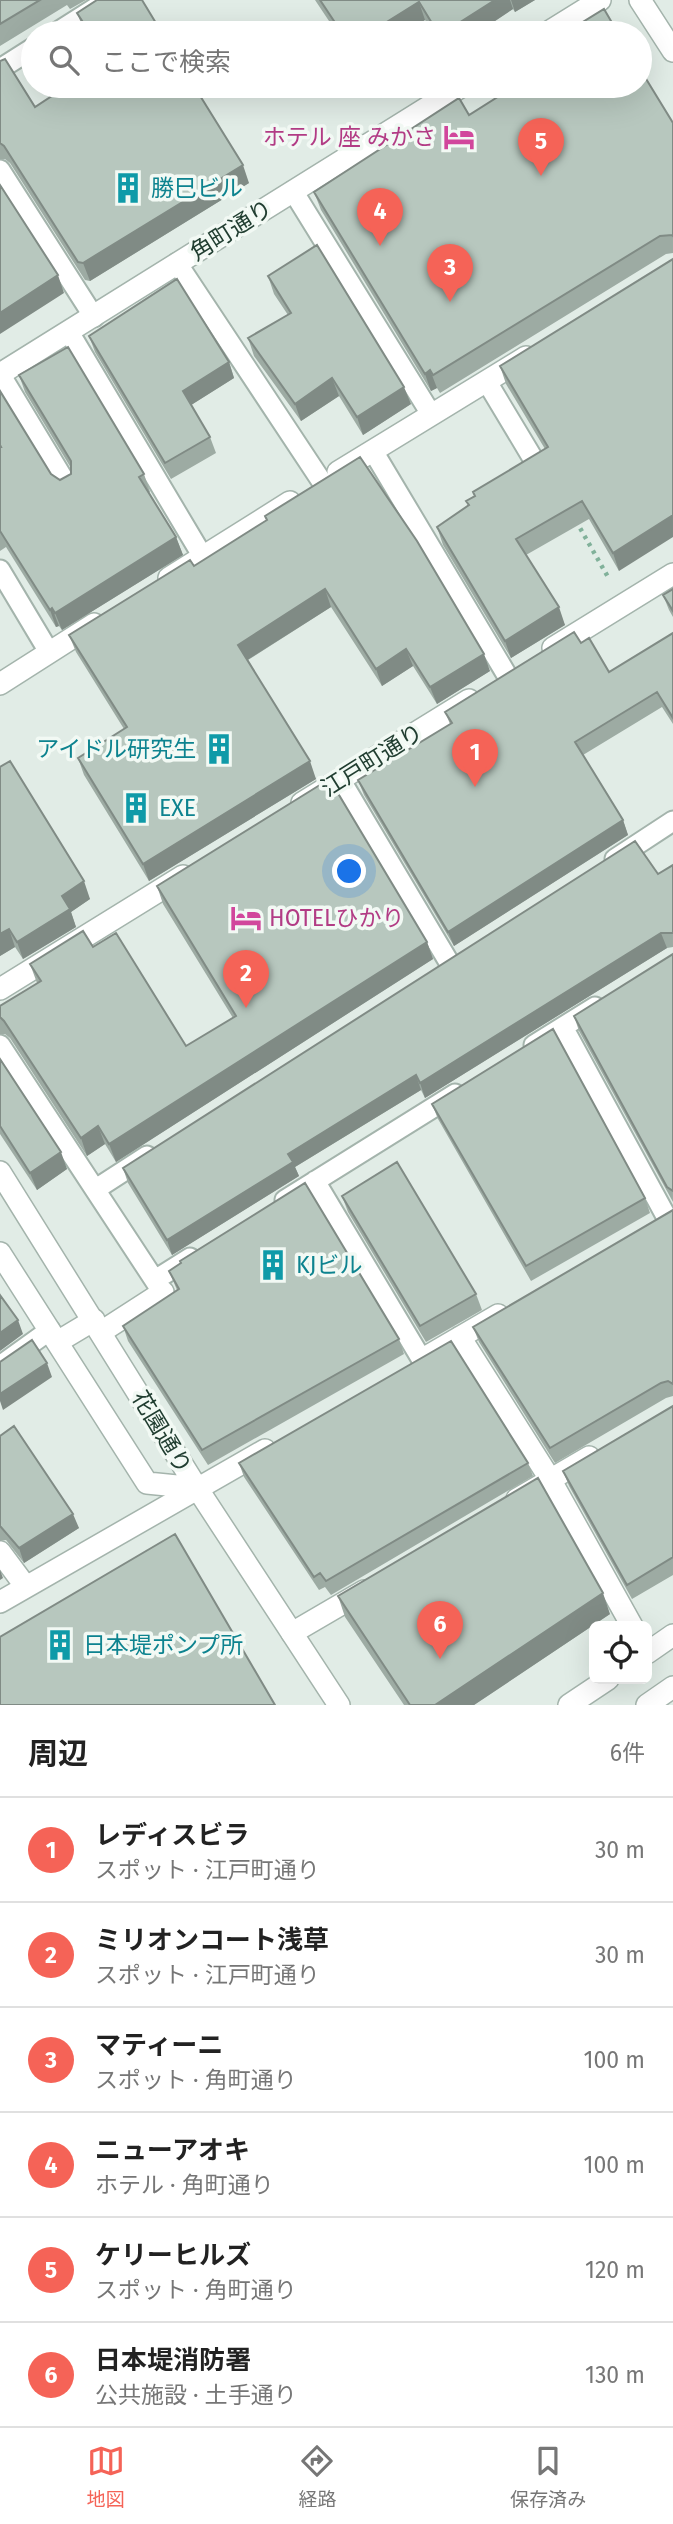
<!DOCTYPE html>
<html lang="ja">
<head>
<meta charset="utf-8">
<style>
	:root { --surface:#fff; --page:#f6f6f6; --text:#222; --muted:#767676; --line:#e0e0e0; --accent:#f56357 }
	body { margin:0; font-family:"Fira Sans","Noto Sans JP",sans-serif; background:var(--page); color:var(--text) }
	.controls { position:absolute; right:21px; bottom:21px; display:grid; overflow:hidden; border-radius:10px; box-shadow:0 7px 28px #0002 }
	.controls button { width:63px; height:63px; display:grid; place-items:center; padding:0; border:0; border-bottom:2px solid var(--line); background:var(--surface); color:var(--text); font:35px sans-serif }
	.you { position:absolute; left:350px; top:872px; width:24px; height:24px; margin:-18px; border:5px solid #fff; border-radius:50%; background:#1a73e8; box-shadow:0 0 0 10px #1a73e833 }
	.badge { display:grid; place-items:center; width:46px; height:46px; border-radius:50%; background:var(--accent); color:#fff; font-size:23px; font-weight:700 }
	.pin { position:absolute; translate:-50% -58px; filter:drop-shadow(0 2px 4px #0008) }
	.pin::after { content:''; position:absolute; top:37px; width:24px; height:21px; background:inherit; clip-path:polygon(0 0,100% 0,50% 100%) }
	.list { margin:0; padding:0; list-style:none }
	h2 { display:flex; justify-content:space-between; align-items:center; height:91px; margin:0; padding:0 28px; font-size:30px }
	h2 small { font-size:23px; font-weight:400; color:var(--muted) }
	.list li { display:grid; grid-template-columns:46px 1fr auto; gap:21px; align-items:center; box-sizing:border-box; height:105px; padding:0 28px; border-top:2px solid var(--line) }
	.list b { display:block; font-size:26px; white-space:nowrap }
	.list p { margin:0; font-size:23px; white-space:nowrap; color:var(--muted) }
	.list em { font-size:23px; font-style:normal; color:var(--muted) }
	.icon { flex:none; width:38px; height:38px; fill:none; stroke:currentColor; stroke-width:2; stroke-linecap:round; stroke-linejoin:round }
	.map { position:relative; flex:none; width:673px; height:1705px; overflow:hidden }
	.search { position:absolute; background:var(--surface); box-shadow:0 7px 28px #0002; left:21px; right:21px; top:21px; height:77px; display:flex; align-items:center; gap:18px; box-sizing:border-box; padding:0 24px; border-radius:38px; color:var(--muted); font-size:26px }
	.sheet { height:721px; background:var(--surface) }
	nav { display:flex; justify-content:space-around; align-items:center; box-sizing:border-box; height:98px; border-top:2px solid var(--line); background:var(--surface); font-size:19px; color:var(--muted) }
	nav a { display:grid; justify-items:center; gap:4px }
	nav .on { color:var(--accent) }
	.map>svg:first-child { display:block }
</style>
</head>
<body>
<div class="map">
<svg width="673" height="1705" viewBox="0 0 673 1705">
	<rect width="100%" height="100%" fill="#e1ece6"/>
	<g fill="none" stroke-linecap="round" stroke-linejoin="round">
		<defs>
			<path id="service" d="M56 33 108 0
				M0 69 33 48
				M0 170 94 317
				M293 191 431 414
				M177 263 322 482
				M69 332 203 557
				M0 374 67 485
				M487 382 532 457
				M373 451 508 677
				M0 570 49 652
				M340 779 450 964
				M615 859 673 821
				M563 1027 667 1218
				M0 1045 161 1290
				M534 1045 595 1007
				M315 1181 422 1360
				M96 1189 147 1156
				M285 1200 455 1094
				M155 1280 190 1258
				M0 1366 50 1330"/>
			<path id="minor" d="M338 472 526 357
				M169 578 290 502
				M0 684 94 624
				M101 1332 163 1292
				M460 1337 550 1479 632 1626
				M59 1341 94 1320
				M426 1357 498 1315
				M517 1499 589 1457
				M0 1552 26 1587
				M0 1602 265 1450
				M292 1633 364 1591"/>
			<path id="tertiary" d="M640 0 673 51
				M547 33 600 0
				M0 374 462 86
				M553 648 673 574
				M302 803 469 700
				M0 989 183 876
				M0 1172 197 1488 339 1705
				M0 1253 147 1483 197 1488
				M647 1653 673 1635
				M569 1705 608 1679
				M647 1705 673 1687"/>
		</defs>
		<use href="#service" stroke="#a4b4ac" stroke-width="23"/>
		<use href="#minor" stroke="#a4b4ac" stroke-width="24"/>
		<use href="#tertiary" stroke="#a4b4ac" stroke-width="24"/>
		<path stroke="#81b19a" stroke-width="4.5" stroke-dasharray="3.5 5" stroke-linecap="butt" d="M576 521 608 577"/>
		<use href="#service" stroke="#fff" stroke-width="19"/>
		<use href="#minor" stroke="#fff" stroke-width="21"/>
		<use href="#tertiary" stroke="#fff" stroke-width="21"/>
	</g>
	<path fill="#9daba3" d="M0 0H86L70 9 67 5 0 46Z
		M315 0H535L515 12 513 9 477 33H434L425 20 403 33H337Z
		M77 13 162 33H85Z
		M0 61 35 107 249 183 90 281 85 280 10 163 5 159H0Z
		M469 115 673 123V253L666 254 440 393 437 388 431 391 321 210 314 192Z
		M673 259 619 571 589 519 526 555 565 625 511 658 443 545 437 527 468 506 466 501 545 449 506 384 500 366Z
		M268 276 411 404 363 435 339 396 301 421 254 356 248 338 288 315 274 294Z
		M89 336 229 362 234 378 191 405 210 437 216 453 171 479 95 352Z
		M19 375 144 474 150 492H149L176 537 183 555 62 630 59 626 56 627 6 547 0 551V391L51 474 60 480 71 474V468L25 392Z
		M265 516 490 671 437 704 413 666 382 686 331 607 248 660 316 779 149 881 84 775 78 758 124 729 76 652 69 635 194 566 267 520Z
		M673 589V617L669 610 663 595Z
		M673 633V724L662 707 583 755 623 820 628 835 454 946 364 795 358 780 450 724 445 712 581 643 609 672Z
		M0 767 90 899 71 912 76 927 23 959 15 947 0 956Z
		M673 865V947L667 948 425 1098 421 1090 295 1167 299 1176 172 1255 128 1183 123 1168 658 874Z
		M157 886 427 942 433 959 116 1162 105 1144 87 1156 10 1038 5 1034H0V1006L37 983 30 964 93 947 186 1046 233 1018 163 904Z
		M673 954V1202L579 1031 574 1016Z
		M0 1059 67 1169 37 1190 0 1134Z
		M432 1104 645 1198 650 1213 531 1281 438 1119Z
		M342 1196 476 1294 482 1310 426 1342 348 1212Z
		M673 1210V1396L666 1398 555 1463 479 1342 473 1327Z
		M169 1271 399 1339 404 1354 208 1465 128 1341 123 1326 177 1290Z
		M673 1406V1575L632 1599 569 1486 563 1471Z
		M0 1436 79 1528 24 1563 6 1540 0 1541Z
		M239 1463H528L533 1476 331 1595 325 1587 319 1590 244 1477Z
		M338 1596 610 1614 474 1705H404L345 1617Z"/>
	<path fill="#808b85" d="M495 0H510L513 9 477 33H443Z
		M511 0H535L515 12Z
		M419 2 425 20 403 33H369Z
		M243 165 249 183 90 281 83 263Z
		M58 275 64 293 0 334V313Z
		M229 362 234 378 188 407 183 391Z
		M430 370 437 388 431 391 425 374Z
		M332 378 339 396 301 421 295 404Z
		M404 387 411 404 363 435 357 417Z
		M673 515V537L619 571 613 553Z
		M176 537 183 555 62 630 55 613Z
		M325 589 331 607 244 662 238 645Z
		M559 607 565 625 511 658 505 641Z
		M52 608 59 626 56 627 50 610Z
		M406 649 413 666 382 686 376 669Z
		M484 654 490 671 437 704 430 687Z
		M310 761 316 779 149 881 143 864Z
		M623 820 628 835 454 946 448 932Z
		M84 881 90 899 71 912 76 927 23 959 17 942 62 896Z
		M9 929 15 947 0 956V934Z
		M661 933 667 948 425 1098 420 1083Z
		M427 942 433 959 116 1162 109 1144Z
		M416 1075 421 1090 295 1167 299 1176 172 1255 167 1240 288 1154Z
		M98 1126 105 1144 87 1156 81 1138Z
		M61 1152 67 1169 37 1190 30 1173Z
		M18 1320 23 1334 0 1351V1333Z
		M47 1363 52 1377 3 1410 0 1401V1394Z
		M73 1514 79 1528 24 1563 19 1548Z
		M0 1570 3 1578 0 1580Z
		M603 1593 610 1614 474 1705H435Z"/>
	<path fill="#b7c7be" stroke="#808b85" stroke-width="2" d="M0 0H40L0 24Z
		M97 0H142L162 33H90L77 13Z
		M320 0H495L443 33H438L419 2 369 33H342Z
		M604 9 618 33H565Z
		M5 59 35 107 67 86H194L243 165 83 263 78 262 4 146 0 143V61Z
		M640 69 673 123V236L672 235 660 236 433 375 430 370 425 374 314 192 459 98 469 115 515 86H640Z
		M0 185 58 275 0 313Z
		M317 245 404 387 357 417 332 378 295 404 248 338 291 313 268 276Z
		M673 259V515L613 553 582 501 516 539 559 607 505 641 437 527 469 505 466 501 475 496 473 492 548 447 500 366Z
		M177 279 229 362 183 391 210 437 165 463 89 336Z
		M68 347 144 474 139 477 176 537 55 613 52 608 50 610 0 531V447H1L0 445V391L51 474 60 480 71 474V461L19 375Z
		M360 457 417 541 484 654 430 687 406 649 376 669 325 589 238 645 310 761 143 864 78 758 127 727 69 635 190 560 194 566 267 520 265 516Z
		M673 589V611L663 595Z
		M574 632 581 643 589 638 609 672 673 633V718L657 692 575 742 623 820 448 932 358 780 452 723 445 712Z
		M10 761 84 881 62 896 70 909 17 942 9 929 0 934V767Z
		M323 783 330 794 336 790 427 942 109 1144 98 1126 81 1138 4 1021 0 1017V1006L41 981 30 964 83 931 93 947 116 933 186 1046 236 1016 157 886Z
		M635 841 658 874 673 865V933H661L420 1083 416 1075 288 1154 293 1162 167 1240 123 1168Z
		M673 954V1191L667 1187 574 1016Z
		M553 1029 645 1198 526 1266 432 1104Z
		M0 1059 61 1152 30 1173 0 1126Z
		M397 1162 476 1294 420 1326 342 1196Z
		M305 1183 399 1339 202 1450 123 1326 179 1289 169 1271 181 1263 180 1261Z
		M673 1210V1384L668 1381 661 1383 550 1448 473 1327Z
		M0 1295 18 1320 0 1333Z
		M32 1340 47 1363 0 1394V1362Z
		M451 1341 528 1463 326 1581 320 1573 314 1577 239 1463Z
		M673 1406V1557L627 1585 563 1471Z
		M14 1426 73 1514 19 1548 0 1526V1436Z
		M538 1478 603 1593 435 1705H410L338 1596Z
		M175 1534 275 1705H0V1637Z"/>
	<defs>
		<symbol id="hotel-bare" viewBox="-9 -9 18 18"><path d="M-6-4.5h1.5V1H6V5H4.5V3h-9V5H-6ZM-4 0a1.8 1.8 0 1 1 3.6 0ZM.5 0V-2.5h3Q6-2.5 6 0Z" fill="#d1479c" stroke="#f2f9f4" stroke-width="2.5" paint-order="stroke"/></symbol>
		<symbol id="building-bare" viewBox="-9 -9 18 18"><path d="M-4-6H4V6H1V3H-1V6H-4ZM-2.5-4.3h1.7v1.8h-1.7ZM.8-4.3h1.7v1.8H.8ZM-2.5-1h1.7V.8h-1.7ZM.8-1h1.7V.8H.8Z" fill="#0f9aa8" stroke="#f2f9f4" stroke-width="2.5" paint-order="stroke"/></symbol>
	</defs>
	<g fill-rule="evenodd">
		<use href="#hotel-bare" x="437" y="115" width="44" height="44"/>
		<use href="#building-bare" x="106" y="166" width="44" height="44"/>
		<use href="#building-bare" x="197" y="727" width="44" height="44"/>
		<use href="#building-bare" x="114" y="786" width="44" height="44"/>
		<use href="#hotel-bare" x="224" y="896" width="44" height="44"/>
		<use href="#building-bare" x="251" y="1243" width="44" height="44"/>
		<use href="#building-bare" x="38" y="1623" width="44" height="44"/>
	</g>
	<g text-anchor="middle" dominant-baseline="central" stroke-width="7" stroke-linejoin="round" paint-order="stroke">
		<g font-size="23" fill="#b23c85" stroke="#f2f9f4" text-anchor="end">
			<text x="436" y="137">ホテル 座 みかさ</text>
			<text x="269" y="918" text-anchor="start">HOTELひかり</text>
		</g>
		<g font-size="23" fill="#0d838f" stroke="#f2f9f4" text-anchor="start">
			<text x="151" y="188">勝巳ビル</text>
			<text x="196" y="749" text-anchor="end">アイドル研究生</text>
			<text x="159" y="808">EXE</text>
			<text x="296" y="1265">KJビル</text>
			<text x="83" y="1645">日本堤ポンプ所</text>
		</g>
		<g font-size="23" fill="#213e31" stroke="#f2f9f4">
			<text transform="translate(231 230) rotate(-32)">角町通り</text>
			<text transform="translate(372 760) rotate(-32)">江戸町通り</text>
			<text transform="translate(162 1432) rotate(59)">花園通り</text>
		</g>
	</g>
</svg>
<div class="controls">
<button><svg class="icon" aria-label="locate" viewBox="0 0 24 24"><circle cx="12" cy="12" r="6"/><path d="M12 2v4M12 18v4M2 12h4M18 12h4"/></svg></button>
</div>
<div class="you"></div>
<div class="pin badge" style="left:475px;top:787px">1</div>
<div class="pin badge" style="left:246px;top:1008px">2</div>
<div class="pin badge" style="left:450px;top:302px">3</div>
<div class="pin badge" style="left:380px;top:246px">4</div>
<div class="pin badge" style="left:541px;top:176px">5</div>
<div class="pin badge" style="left:440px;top:1659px">6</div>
<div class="search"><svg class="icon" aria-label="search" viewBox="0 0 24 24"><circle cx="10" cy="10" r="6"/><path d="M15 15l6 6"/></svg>ここで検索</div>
</div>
<section class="sheet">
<h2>周辺<small>6件</small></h2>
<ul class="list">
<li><span class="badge">1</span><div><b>レディスビラ</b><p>スポット · 江戸町通り</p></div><em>30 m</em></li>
<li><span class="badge">2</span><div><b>ミリオンコート浅草</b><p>スポット · 江戸町通り</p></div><em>30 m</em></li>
<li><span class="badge">3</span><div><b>マティーニ</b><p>スポット · 角町通り</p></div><em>100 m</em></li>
<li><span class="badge">4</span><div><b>ニューアオキ</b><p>ホテル · 角町通り</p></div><em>100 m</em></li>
<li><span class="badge">5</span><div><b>ケリーヒルズ</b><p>スポット · 角町通り</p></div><em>120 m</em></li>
<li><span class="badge">6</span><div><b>日本堤消防署</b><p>公共施設 · 土手通り</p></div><em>130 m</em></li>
</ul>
</section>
<nav>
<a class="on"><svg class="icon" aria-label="map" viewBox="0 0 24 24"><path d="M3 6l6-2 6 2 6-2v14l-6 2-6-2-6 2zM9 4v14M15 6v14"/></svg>地図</a>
<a><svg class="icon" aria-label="directions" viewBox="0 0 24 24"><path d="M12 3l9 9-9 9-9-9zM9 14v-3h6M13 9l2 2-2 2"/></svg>経路</a>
<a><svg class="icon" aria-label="saved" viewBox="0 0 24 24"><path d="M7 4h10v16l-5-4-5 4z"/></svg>保存済み</a>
</nav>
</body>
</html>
